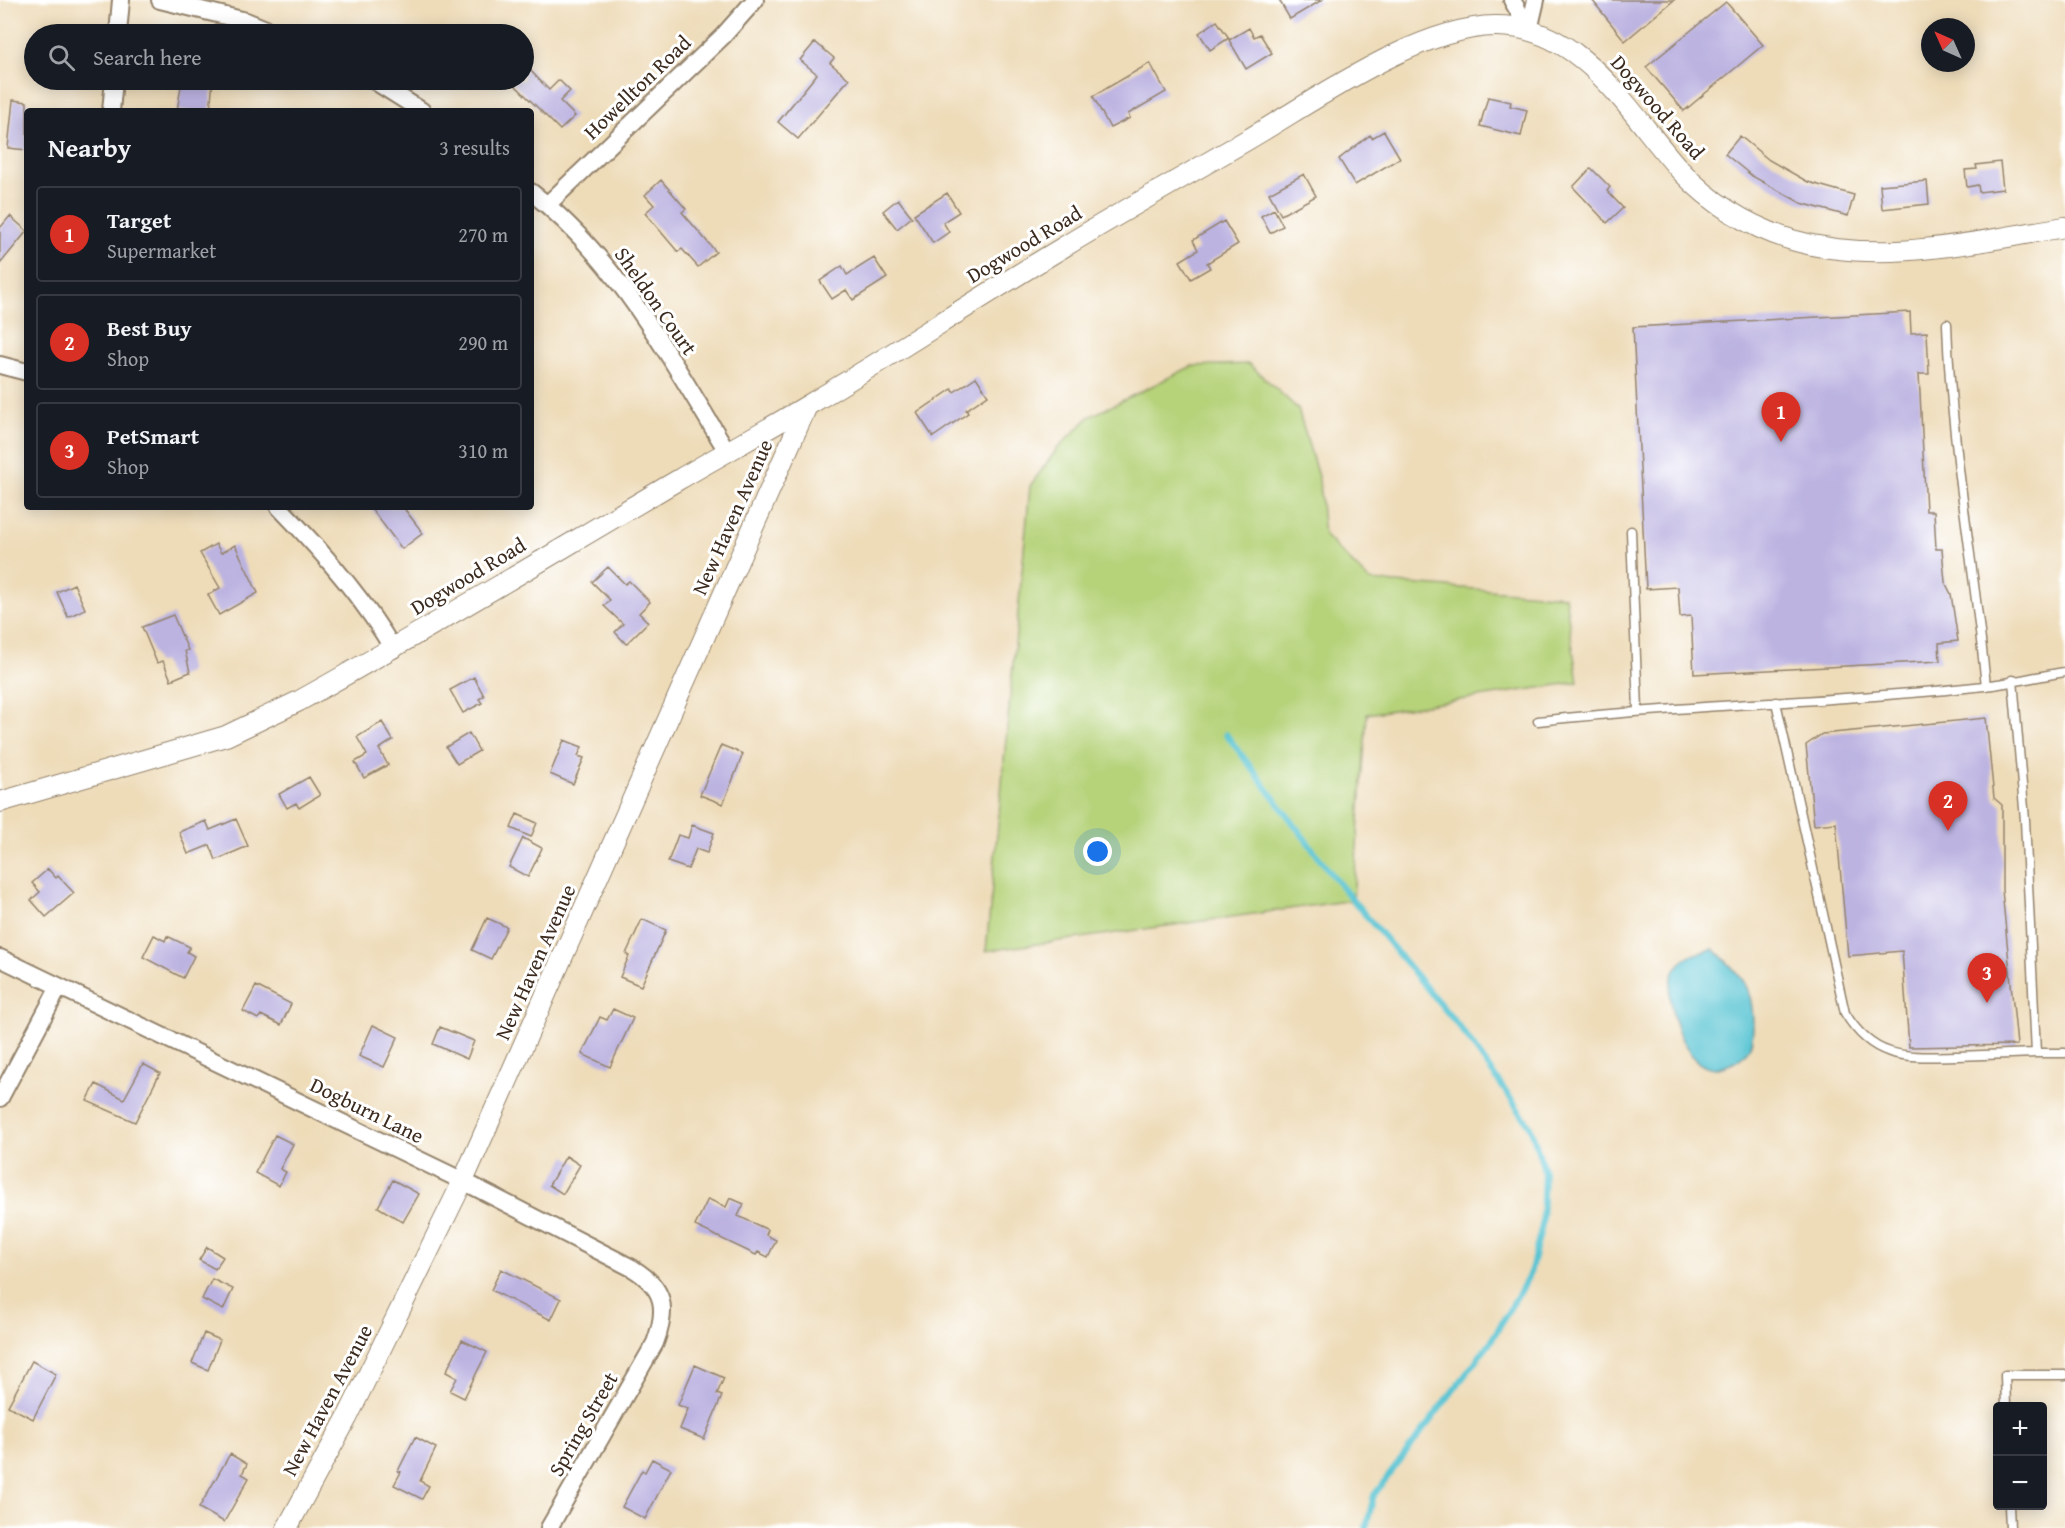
<!DOCTYPE html>
<html lang="en">
<head>
<meta charset="utf-8">
<style>
	:root { --surface:#171b24; --page:#20242c; --text:#f1f3f6; --muted:#9ea1a6; --line:#363941; --accent:#d93025 }
	body { margin:0; font-family:"Gentium Book Plus",serif; background:var(--page); color:var(--text) }
	.controls { position:absolute; right:18px; bottom:18px; display:grid; overflow:hidden; border-radius:6px; box-shadow:0 3px 15px #0003 }
	.controls button { width:54px; height:54px; display:grid; place-items:center; padding:0; border:0; border-bottom:2px solid var(--line); background:var(--surface); color:var(--text); font:30px sans-serif }
	.compass { position:absolute; left:1921px; top:18px; width:54px; height:54px; border-radius:50%; background:var(--surface); box-shadow:0 3px 15px #0003; rotate:315deg }
	.you { position:absolute; left:1098px; top:852px; width:21px; height:21px; margin:-15px; border:4px solid #fff; border-radius:50%; background:#1a73e8; box-shadow:0 0 0 9px #1a73e833 }
	.badge { display:grid; place-items:center; width:39px; height:39px; border-radius:50%; background:var(--accent); color:#fff; font-size:20px; font-weight:700 }
	.pin { position:absolute; translate:-50% -50px; filter:drop-shadow(0 2px 3px #0008) }
	.pin::after { content:''; position:absolute; top:32px; width:21px; height:18px; background:inherit; clip-path:polygon(0 0,100% 0,50% 100%) }
	.list { margin:0; padding:0; list-style:none }
	h2 { display:flex; justify-content:space-between; align-items:center; height:78px; margin:0; padding:0 24px; font-size:26px }
	h2 small { font-size:20px; font-weight:400; color:var(--muted) }
	.list li { display:grid; grid-template-columns:39px 1fr auto; gap:18px; align-items:center; box-sizing:border-box; height:96px; margin:0 12px 12px; padding:0 12px; border:2px solid var(--line); border-radius:6px }
	.list b { display:block; font-size:22px; white-space:nowrap }
	.list p { margin:0; font-size:20px; white-space:nowrap; color:var(--muted) }
	.list em { font-size:20px; font-style:normal; color:var(--muted) }
	.icon { flex:none; width:33px; height:33px; fill:none; stroke:currentColor; stroke-width:2; stroke-linecap:round; stroke-linejoin:round }
	.map { position:relative; flex:none; width:2065px; height:1528px; overflow:hidden }
	.search { position:absolute; background:var(--surface); box-shadow:0 3px 15px #0003; left:24px; top:24px; width:510px; height:66px; display:flex; align-items:center; gap:15px; box-sizing:border-box; padding:0 21px; border-radius:33px; color:var(--muted); font-size:22px }
	.panel { position:absolute; background:var(--surface); box-shadow:0 3px 15px #0003; left:24px; top:108px; width:510px; height:402px; border-radius:6px }
	.map>svg:first-child { display:block }
</style>
</head>
<body>
<div class="map">
<svg width="2065" height="1528" viewBox="0 0 2065 1528">
	<rect width="100%" height="100%" fill="#fff"/>
	<filter id="ink" filterUnits="userSpaceOnUse"><feTurbulence type="fractalNoise" baseFrequency=".0167" numOctaves="2"/><feDisplacementMap in="SourceGraphic" scale="12" xChannelSelector="R" yChannelSelector="G"/><feConvolveMatrix kernelMatrix="1 2 1 2 8 2 1 2 1" color-interpolation-filters="sRGB"/></filter>
	<filter id="wash" filterUnits="userSpaceOnUse"><feTurbulence type="fractalNoise" baseFrequency=".008" numOctaves="4" result="noise"/><feDisplacementMap in="SourceGraphic" scale="24" xChannelSelector="R" yChannelSelector="G"/><feGaussianBlur stdDeviation="1.35" result="paint"/><feColorMatrix in="noise" values="0 0 0 0 0 0 0 0 0 0 0 0 0 0 0 0 0 1.4 0 .05"/><feComposite in="paint" operator="in"/></filter>
	<g filter="url(#wash)">
		<rect width="100%" height="100%" fill="#eedcb9"/>
		<path fill="#b6d37a" stroke="#787e4c" stroke-width="1.5" d="M1249 364 1298 409 1319 480 1324 535 1370 581 1565 596 1578 682 1367 714 1353 900 986 951 1030 486 1057 449 1089 417 1192 366Z"/>
		<path fill="#59c4d3" stroke="#4a7778" stroke-width="1.5" d="M1714 949C1743 979 1753 983 1753 1027 1753 1043 1749 1054 1735 1062 1727 1066 1713 1071 1704 1066 1678 1052 1660 991 1677 967 1686 955 1700 952 1714 949Z"/>
		<g fill="none" stroke-linecap="round" stroke-linejoin="round">
			<path stroke="#59c4d3" stroke-width="6" d="M1226 734 1336 880 1462 1030 1530 1126 1544 1170 1542 1225 1530 1274 1491 1341 1374 1495 1366 1528"/>
		</g>
		<g id="blocks">
			<path fill="#bcb3e1" d="M1279 0H1322L1290 19Z
				M1592 0H1674L1625 41Z
				M1726 2 1763 45 1684 111 1646 67Z
				M1217 21 1229 38 1210 50 1199 33Z
				M1249 28 1254 37 1260 34 1272 53 1246 69 1229 40Z
				M815 42 834 58 830 63 849 79 798 139 778 122 817 74 800 60Z
				M1150 63 1166 92 1128 114 1130 118 1110 128 1093 96Z
				M528 68 549 90 559 80 570 91 560 101 575 116 560 130 513 83 516 80H524V72Z
				M182 80H213L210 111H177Z
				M1488 97 1511 102 1510 106 1527 110 1521 136 1480 126Z
				M13 100 27 102V150L8 148Z
				M1384 131 1400 158 1355 185 1339 159 1370 135 1372 138Z
				M1740 136 1769 160 1808 182 1854 195 1848 216 1801 203 1752 176 1725 154Z
				M2000 162 2003 189 1979 192 1978 185 1967 187 1965 170 1977 169 1976 165Z
				M1591 168 1610 187 1607 191 1623 208 1607 223 1573 187Z
				M1304 174 1316 196 1281 215 1269 193Z
				M661 180 686 209 682 212 716 252 698 267 682 249 678 252 645 213 654 205 645 195Z
				M1927 181 1929 204 1882 209 1880 185Z
				M947 193 959 212 943 222 949 232 933 243 914 214Z
				M898 199 912 217 897 229 883 211Z
				M1274 209 1283 226 1270 233 1261 216Z
				M10 216 27 231 0 264V228Z
				M1224 221 1238 244 1207 263 1210 268 1191 279 1180 261 1198 250 1193 240Z
				M874 258 887 278 853 300 846 290 832 299 820 281 842 266 847 275Z
				M1910 312 1911 333 1927 332 1929 374H1919L1926 511H1934L1936 549H1942L1945 582 1951 594 1958 641 1939 643 1940 661 1694 674 1691 616 1680 617 1678 587 1646 589 1633 327Z
				M976 377 988 395 966 410 968 413 933 437 917 413 952 389 954 392Z
				M370 507H403L423 533 402 549Z
				M216 544 221 553 235 545 258 593 219 615 208 595 220 588 200 553Z
				M608 567 625 584 629 581 650 602 639 613 648 622 626 644 615 632 623 624 604 606 610 600 592 582Z
				M74 584 85 609 68 617 57 592Z
				M173 615 188 650 185 651 190 672 171 680 163 661 157 663 142 627Z
				M474 677 484 696 479 699 482 703 463 713 450 690Z
				M1986 718 1994 798 2002 805V890L2017 1045 1909 1047 1902 951 1848 956 1836 823 1814 825 1806 745 1822 734Z
				M382 722 393 740 379 749 388 765 364 778 355 762 367 755 357 737Z
				M469 733 479 751 457 764 446 747Z
				M564 740 582 747 578 756 584 758 573 784 550 774Z
				M721 745 743 754 723 804 700 795Z
				M309 777 320 795 299 808 296 803 287 808 279 794Z
				M517 814 537 823 531 837 511 828Z
				M236 819 248 846 216 860 210 845 188 854 179 832 206 821 210 830Z
				M692 825 714 833 707 853 696 849 688 869 668 862 678 835 688 838Z
				M523 838 542 848 528 877 509 867Z
				M48 869 56 878 58 876 74 893 46 917 31 900 40 892 32 883Z
				M487 918 507 927 491 959 472 950Z
				M642 919 666 930 641 986 620 977 629 956 626 954Z
				M154 935 165 941 167 936 190 947 187 952 194 956 183 978 143 957Z
				M256 986 291 1004 281 1025 261 1015 258 1019 243 1011Z
				M613 1009 633 1018 610 1067 582 1054 600 1017 607 1020Z
				M373 1025 398 1037 384 1067 359 1056Z
				M440 1027 474 1041 467 1059 433 1044Z
				M143 1064 160 1073 135 1122 87 1101 96 1084 124 1099Z
				M275 1135 293 1144 280 1169 286 1172 279 1186 255 1173Z
				M566 1156 580 1165 563 1194 549 1185Z
				M393 1180 419 1194 403 1222 378 1207Z
				M730 1198 744 1204 738 1216 768 1230 766 1235 776 1240 768 1257 758 1252 756 1255 695 1226 708 1199 726 1207Z
				M207 1247 223 1257 215 1269 199 1260Z
				M501 1269 561 1299 551 1320 491 1290Z
				M212 1279 233 1289 223 1310 202 1299Z
				M204 1333 220 1340 208 1370 192 1363Z
				M462 1340 487 1352 464 1398 450 1391 457 1378 446 1372Z
				M32 1361 56 1374 33 1419 8 1406Z
				M695 1365 724 1378 717 1394 722 1396 704 1439 680 1429 688 1409 678 1405Z
				M415 1437 436 1448 420 1481 429 1486 422 1499 394 1485 401 1472 398 1471Z
				M230 1454 247 1464 242 1474 249 1478 224 1522 199 1508Z
				M652 1459 671 1469 645 1519 622 1507 642 1470 645 1472Z"/>
		</g>
	</g>
	<g filter="url(#ink)">
		<use href="#blocks" fill-opacity="0" stroke="#94836c" stroke-width="1.5"/>
		<g fill="none" stroke-linecap="round" stroke-linejoin="round">
			<defs>
				<path id="service" d="M1947 324C1951 446 1974 564 1986 686
					M1631 531 1638 710
					M2013 680 2025 820 2036 1053H2065
					M1776 702 1845 1013C1874 1061 1907 1057 1957 1056 1983 1055 2010 1054 2036 1053
					M1538 721C1686 704 1836 703 1984 686 2011 683 2038 676 2065 672
					M2006 1406 2005 1375H2065
					M2009 1506 2010 1528"/>
				<path id="minor" d="M160 0 246 21 278 34
					M1512 0 1529 30
					M1529 30 1536 0
					M118 34 121 0
					M373 80 422 111
					M111 111 114 80
					M531 192C617 258 671 360 727 451
					M548 204 723 36 755 0
					M0 365 27 372
					M279 507C320 549 363 597 393 649
					M0 958 463 1181 632 1268C665 1288 668 1308 655 1343L549 1528
					M0 1098 59 987"/>
				<path id="tertiary" d="M0 802 226 736 299 701C427 630 552 554 678 480 722 454 767 430 810 404 895 353 977 299 1062 248 1123 211 1185 176 1247 140 1314 101 1417 27 1495 26 1583 25 1629 114 1681 171 1711 203 1750 227 1792 240 1880 266 1977 241 2065 227
					M287 1528 347 1418 463 1181 807 406"/>
			</defs>
			<use href="#service" stroke="#94836c" stroke-width="11"/>
			<use href="#minor" stroke="#94836c" stroke-width="20"/>
			<use href="#tertiary" stroke="#94836c" stroke-width="22"/>
			<use href="#service" stroke="#fff" stroke-width="8"/>
			<use href="#minor" stroke="#fff" stroke-width="16"/>
			<use href="#tertiary" stroke="#fff" stroke-width="20"/>
		</g>
	</g>
	<g text-anchor="middle" dominant-baseline="central" stroke-width="6" stroke-linejoin="round" paint-order="stroke">
		<g font-size="21" fill="#3b2a1e" stroke="#fff">
			<text transform="translate(637 87) rotate(-44)">Howellton Road</text>
			<text transform="translate(1658 107) rotate(49)">Dogwood Road</text>
			<text transform="translate(1024 244) rotate(-31)">Dogwood Road</text>
			<text transform="translate(656 301) rotate(55)">Sheldon Court</text>
			<text transform="translate(732 517) rotate(-66)">New Haven Avenue</text>
			<text transform="translate(468 576) rotate(-31)">Dogwood Road</text>
			<text transform="translate(535 962) rotate(-66)">New Haven Avenue</text>
			<text transform="translate(367 1110) rotate(26)">Dogburn Lane</text>
			<text transform="translate(327 1400) rotate(-62)">New Haven Avenue</text>
			<text transform="translate(583 1424) rotate(-60)">Spring Street</text>
		</g>
	</g>
</svg>
<div class="controls">
<button>+</button>
<button>−</button>
</div>
<svg class="compass" viewBox="-18 -18 36 36"><path d="M0-13l5 13h-10z" fill="#e53935"/><path d="M0 13l5-13h-10z" fill="#9ea1a6"/></svg>
<div class="you"></div>
<div class="pin badge" style="left:1781px;top:442px">1</div>
<div class="pin badge" style="left:1948px;top:831px">2</div>
<div class="pin badge" style="left:1987px;top:1003px">3</div>
<div class="search"><svg class="icon" aria-label="search" viewBox="0 0 24 24"><circle cx="10" cy="10" r="6"/><path d="M15 15l6 6"/></svg>Search here</div>
<section class="panel">
<h2>Nearby<small>3 results</small></h2>
<ul class="list">
<li><span class="badge">1</span><div><b>Target</b><p>Supermarket</p></div><em>270 m</em></li>
<li><span class="badge">2</span><div><b>Best Buy</b><p>Shop</p></div><em>290 m</em></li>
<li><span class="badge">3</span><div><b>PetSmart</b><p>Shop</p></div><em>310 m</em></li>
</ul>
</section>
</div>
</body>
</html>
